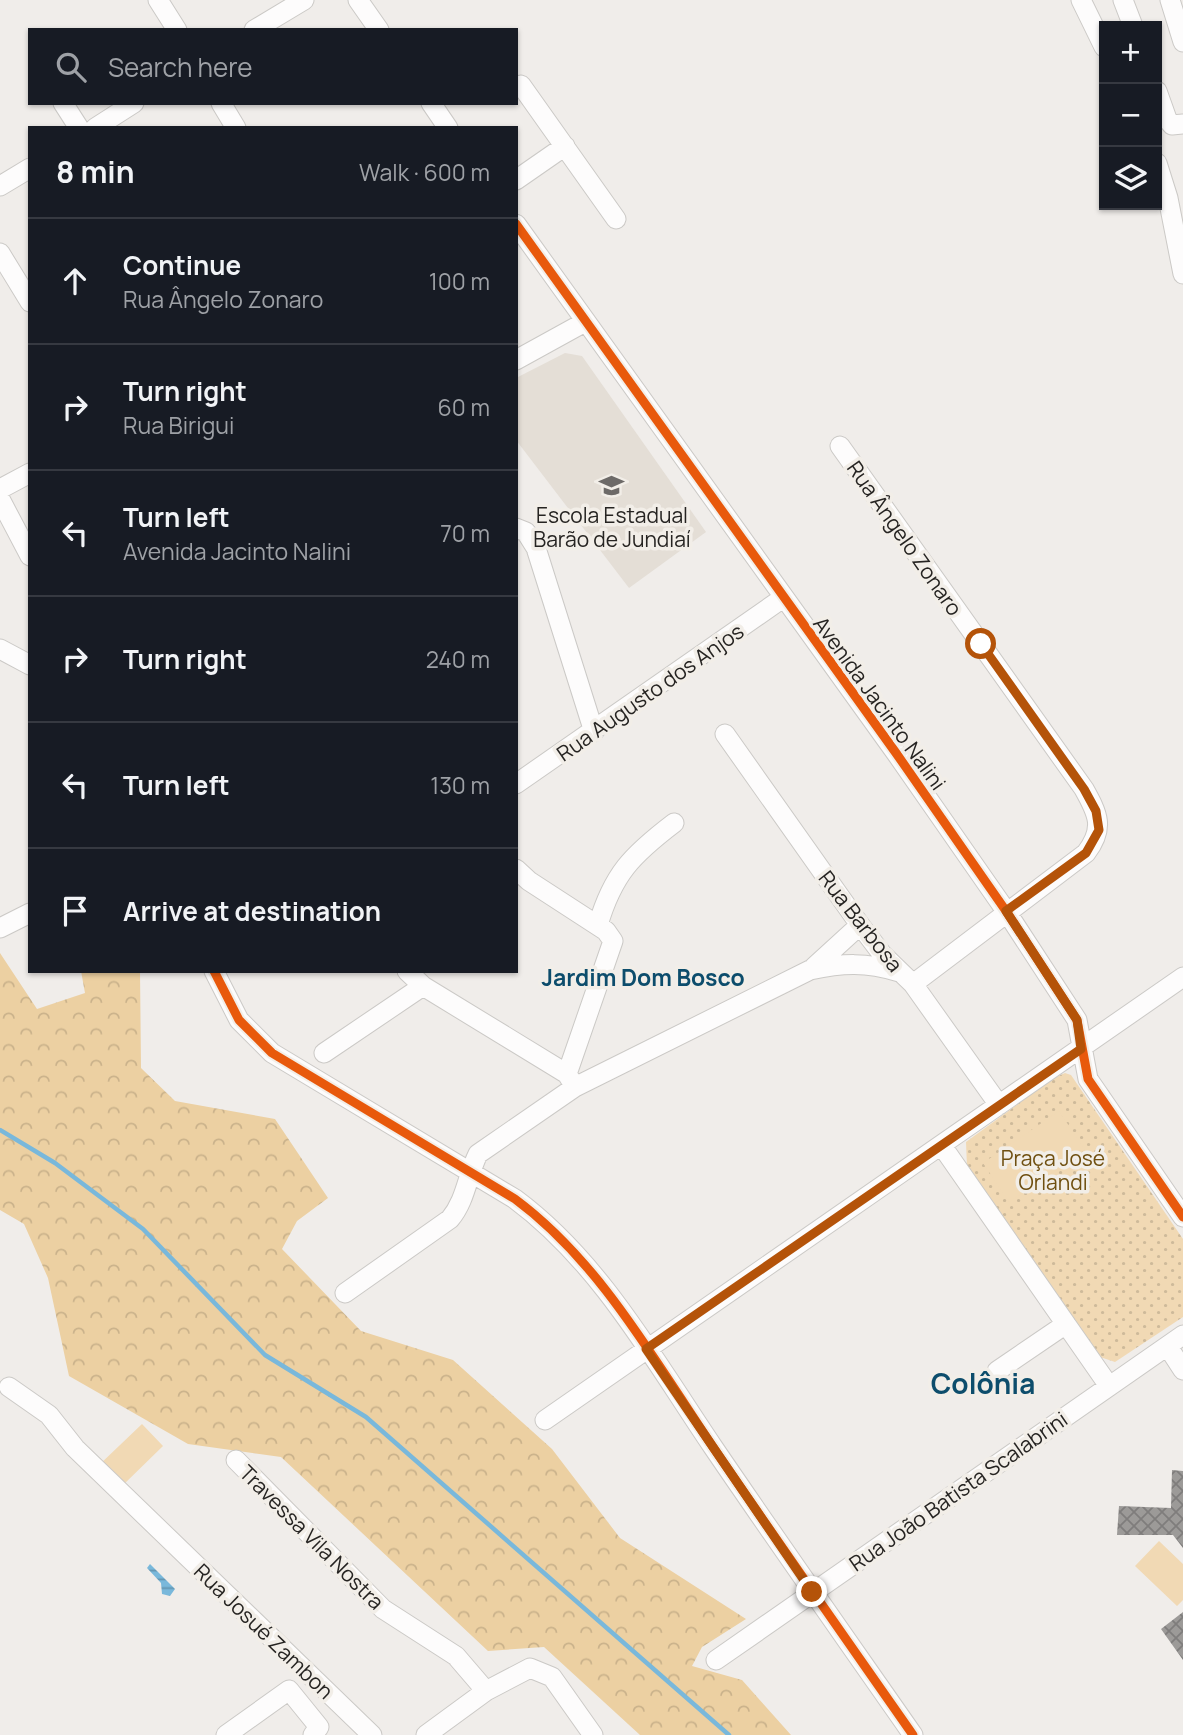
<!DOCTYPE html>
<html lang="en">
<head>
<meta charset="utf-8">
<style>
	:root { --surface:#171b24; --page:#242831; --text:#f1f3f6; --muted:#9ea1a6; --line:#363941 }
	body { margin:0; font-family:Manrope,sans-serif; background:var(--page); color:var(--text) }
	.controls { position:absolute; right:21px; top:21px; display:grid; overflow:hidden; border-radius:0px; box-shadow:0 2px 5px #0004 }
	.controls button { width:63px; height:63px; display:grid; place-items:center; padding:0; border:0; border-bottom:2px solid var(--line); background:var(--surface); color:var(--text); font:35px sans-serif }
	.stop { position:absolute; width:21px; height:21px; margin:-16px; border:5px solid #b45309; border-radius:50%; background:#fff }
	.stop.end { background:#b45309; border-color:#fff; box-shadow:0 2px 7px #0008 }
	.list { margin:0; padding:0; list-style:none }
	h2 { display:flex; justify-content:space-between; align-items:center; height:91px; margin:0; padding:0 28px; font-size:30px }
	h2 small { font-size:23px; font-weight:400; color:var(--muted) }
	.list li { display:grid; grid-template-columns:46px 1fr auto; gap:21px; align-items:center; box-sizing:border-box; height:126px; padding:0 28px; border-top:2px solid var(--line) }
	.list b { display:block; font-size:26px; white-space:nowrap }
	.list p { margin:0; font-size:23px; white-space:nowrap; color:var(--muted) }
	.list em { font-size:23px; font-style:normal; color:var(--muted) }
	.icon { flex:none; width:38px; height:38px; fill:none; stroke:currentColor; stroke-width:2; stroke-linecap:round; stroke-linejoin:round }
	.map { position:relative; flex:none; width:1183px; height:1735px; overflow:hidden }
	.search { position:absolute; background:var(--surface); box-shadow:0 2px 5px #0004; left:28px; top:28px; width:490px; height:77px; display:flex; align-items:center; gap:18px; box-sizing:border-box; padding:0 24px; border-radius:0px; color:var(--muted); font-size:26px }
	.panel { position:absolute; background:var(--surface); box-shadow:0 2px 5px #0004; left:28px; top:126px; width:490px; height:847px; border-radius:0px }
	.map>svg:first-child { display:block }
</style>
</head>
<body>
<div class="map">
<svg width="1183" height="1735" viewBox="0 0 1183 1735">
	<defs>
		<pattern id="grass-dots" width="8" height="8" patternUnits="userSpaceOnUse" patternTransform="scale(1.75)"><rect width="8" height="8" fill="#f1d9b4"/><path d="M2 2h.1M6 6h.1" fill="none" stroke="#ceba9a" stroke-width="1.8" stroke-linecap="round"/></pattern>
		<pattern id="forest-crowns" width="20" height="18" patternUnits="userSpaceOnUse" patternTransform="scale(1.75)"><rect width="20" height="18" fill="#ecd0a2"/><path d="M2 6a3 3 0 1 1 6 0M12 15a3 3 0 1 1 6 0" fill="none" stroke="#cab28b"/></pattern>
		<pattern id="water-rules" width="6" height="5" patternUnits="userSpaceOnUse" patternTransform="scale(1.75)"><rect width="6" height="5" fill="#79b8db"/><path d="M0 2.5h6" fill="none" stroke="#6395b1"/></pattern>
		<pattern id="building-cross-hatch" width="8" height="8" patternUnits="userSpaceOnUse" patternTransform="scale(1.75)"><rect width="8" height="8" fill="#9c9a98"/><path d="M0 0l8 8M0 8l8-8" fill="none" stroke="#7f7d7c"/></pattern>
	</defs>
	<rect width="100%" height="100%" fill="#f0edea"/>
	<path fill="#e4ded6" d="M565 353 582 356 706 532 629 588 516 440V378Z"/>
	<path fill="url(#grass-dots)" d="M1065 1073 1071 1075 1183 1239V1317L1115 1362 1100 1357 967 1167 966 1142 1052 1079Z"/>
	<path fill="url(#forest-crowns)" d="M0 953 37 1009 85 993 81 971H140L141 1068 175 1101 275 1119 328 1198 297 1221 282 1249 361 1331 453 1360 552 1449 620 1538 746 1619 702 1647 692 1666 742 1680 791 1735H640L544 1647 488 1651 281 1457 188 1444 69 1376 48 1278 24 1224 0 1210Z"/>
	<path fill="#f1d9b4" d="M1059 1111 1085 1150 1009 1202 983 1163Z
		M142 1424 163 1446 120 1488 98 1466Z
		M1159 1541 1183 1564V1600L1177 1606 1135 1566Z"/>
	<path fill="url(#water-rules)" d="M150 1564 175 1589 170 1596 162 1594 161 1583 147 1568Z"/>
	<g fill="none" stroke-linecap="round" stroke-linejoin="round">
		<path stroke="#79b8db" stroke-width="4.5" d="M0 1130 55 1163 143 1229 265 1355 366 1417 729 1735"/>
	</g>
	<path fill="url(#building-cross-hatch)" d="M1172 1470 1183 1471V1548L1173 1535H1117L1119 1506 1171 1508Z
		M1183 1612V1660L1161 1629Z"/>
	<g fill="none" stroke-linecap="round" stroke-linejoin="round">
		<defs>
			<path id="minor" d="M158 0 177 30
				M358 0 379 30
				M1081 0 1104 47
				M1123 0 1133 26
				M1170 0 1183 42
				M254 30 304 0
				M521 85 616 219
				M1157 91 1167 119 1172 125 1183 124
				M63 103 79 128
				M221 103 236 128
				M431 103 448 128
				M95 128 134 103
				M1157 163 1168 198 1183 274
				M516 180 565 146
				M0 186 30 168
				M516 224 896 753 1006 911 1077 1020 1088 1079 1183 1217
				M0 253 30 302
				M516 360 585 322
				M840 446 1084 789C1098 814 1105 828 1086 853L913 984
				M0 489 30 473
				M0 499 30 556
				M516 528 526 532 536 548 594 732
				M0 649 30 665
				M725 734 860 925 882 954 913 984 999 1105
				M516 784 783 598
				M516 869 529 881 606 931 613 941 567 1074 575 1087
				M598 925C613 874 632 855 674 823
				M0 928 30 913
				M814 967 860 925
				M214 971 239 1020 272 1053 515 1199C600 1262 654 1360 713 1447 779 1544 846 1639 913 1735
				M407 971 423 986 567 1074
				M324 1053 423 986
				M942 1146 1109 1386
				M345 1293 450 1219C466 1200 467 1176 478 1154L575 1087 810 970C843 963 866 962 899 972
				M1168 1347 1183 1370
				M997 1371 1066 1324
				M9 1387 49 1415 75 1448 372 1735
				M545 1420 1183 977
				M236 1460 383 1609 456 1656 486 1691
				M716 1660 1183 1335
				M226 1735 289 1690 319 1727 313 1735
				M426 1735 486 1691 530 1668 552 1677 593 1735"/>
		</defs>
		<use href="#minor" stroke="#cbc9c6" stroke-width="21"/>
		<use href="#minor" stroke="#fdfcfc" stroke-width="19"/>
		<defs>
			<path id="cycleway" d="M516 224 896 753 1006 911 1077 1020 1088 1079 1183 1217
				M214 971 239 1020 272 1053 515 1199C600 1262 654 1360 713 1447 779 1544 846 1639 913 1735"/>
		</defs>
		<use href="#cycleway" stroke="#f2eee8" stroke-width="13"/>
		<use href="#cycleway" stroke="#e8590c" stroke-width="9"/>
	</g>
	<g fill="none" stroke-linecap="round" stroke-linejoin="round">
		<path stroke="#b45309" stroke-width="9" d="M812 1592 646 1349 1081 1049 1077 1020 1006 911 1086 853 1099 830 1096 811 1084 789 981 644"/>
	</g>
	<defs>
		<symbol id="school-bare" viewBox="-9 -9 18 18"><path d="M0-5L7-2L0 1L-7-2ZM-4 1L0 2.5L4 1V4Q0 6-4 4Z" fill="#6d6a68" stroke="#f2eee8" stroke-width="2.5" paint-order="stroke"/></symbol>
	</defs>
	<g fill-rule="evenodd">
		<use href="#school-bare" x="594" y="468" width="35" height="35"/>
	</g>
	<g text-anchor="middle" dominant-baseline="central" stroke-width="7" stroke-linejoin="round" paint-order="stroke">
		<g font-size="21" fill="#262422" stroke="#f2eee8">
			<text x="612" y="515">Escola Estadual<tspan x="612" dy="24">Barão de Jundiaí</tspan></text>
		</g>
		<g font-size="21" fill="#262422" stroke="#f2eee8">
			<text transform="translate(905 538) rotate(55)">Rua Ângelo Zonaro</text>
			<text transform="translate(650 692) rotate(-35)">Rua Augusto dos Anjos</text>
			<text transform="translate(880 703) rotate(54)">Avenida Jacinto Nalini</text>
			<text transform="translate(861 921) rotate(52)">Rua Barbosa</text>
			<text transform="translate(958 1491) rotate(-35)">Rua João Batista Scalabrini</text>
			<text transform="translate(312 1537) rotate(45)">Travessa Vila Nostra</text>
			<text transform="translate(264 1631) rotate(44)">Rua Josué Zambon</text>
		</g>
		<g font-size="21" fill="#6f4f10" stroke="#f2eee8">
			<text x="1053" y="1158">Praça José<tspan x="1053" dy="24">Orlandi</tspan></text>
		</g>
		<g font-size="23" font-weight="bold" fill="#0d4d6c" stroke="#f2eee8">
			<text x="643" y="977">Jardim Dom Bosco</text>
		</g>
		<g font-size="28" font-weight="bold" fill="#0d4d6c" stroke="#f2eee8">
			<text x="983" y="1383">Colônia</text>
		</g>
	</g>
</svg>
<div class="controls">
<button>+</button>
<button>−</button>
<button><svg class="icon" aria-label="layers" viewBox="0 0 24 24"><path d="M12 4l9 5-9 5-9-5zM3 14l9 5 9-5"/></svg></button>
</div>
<div class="stop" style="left:981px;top:644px"></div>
<div class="stop end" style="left:812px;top:1592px"></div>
<div class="search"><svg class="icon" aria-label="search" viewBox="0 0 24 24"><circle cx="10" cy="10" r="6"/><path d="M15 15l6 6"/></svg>Search here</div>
<section class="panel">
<h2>8 min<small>Walk · 600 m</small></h2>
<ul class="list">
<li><svg class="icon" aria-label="ahead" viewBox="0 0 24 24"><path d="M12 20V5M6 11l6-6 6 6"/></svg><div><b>Continue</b><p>Rua Ângelo Zonaro</p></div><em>100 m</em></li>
<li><svg class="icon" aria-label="right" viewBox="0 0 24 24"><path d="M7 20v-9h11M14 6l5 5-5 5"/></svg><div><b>Turn right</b><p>Rua Birigui</p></div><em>60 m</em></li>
<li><svg class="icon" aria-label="left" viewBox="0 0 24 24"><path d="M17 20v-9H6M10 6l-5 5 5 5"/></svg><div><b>Turn left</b><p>Avenida Jacinto Nalini</p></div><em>70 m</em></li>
<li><svg class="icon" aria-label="right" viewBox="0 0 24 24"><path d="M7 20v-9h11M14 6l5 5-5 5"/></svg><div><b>Turn right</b></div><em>240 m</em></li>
<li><svg class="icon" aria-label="left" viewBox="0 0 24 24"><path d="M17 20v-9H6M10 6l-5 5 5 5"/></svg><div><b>Turn left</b></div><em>130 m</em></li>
<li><svg class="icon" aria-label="arrive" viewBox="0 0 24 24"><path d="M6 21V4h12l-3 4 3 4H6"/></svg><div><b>Arrive at destination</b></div></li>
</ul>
</section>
</div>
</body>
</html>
